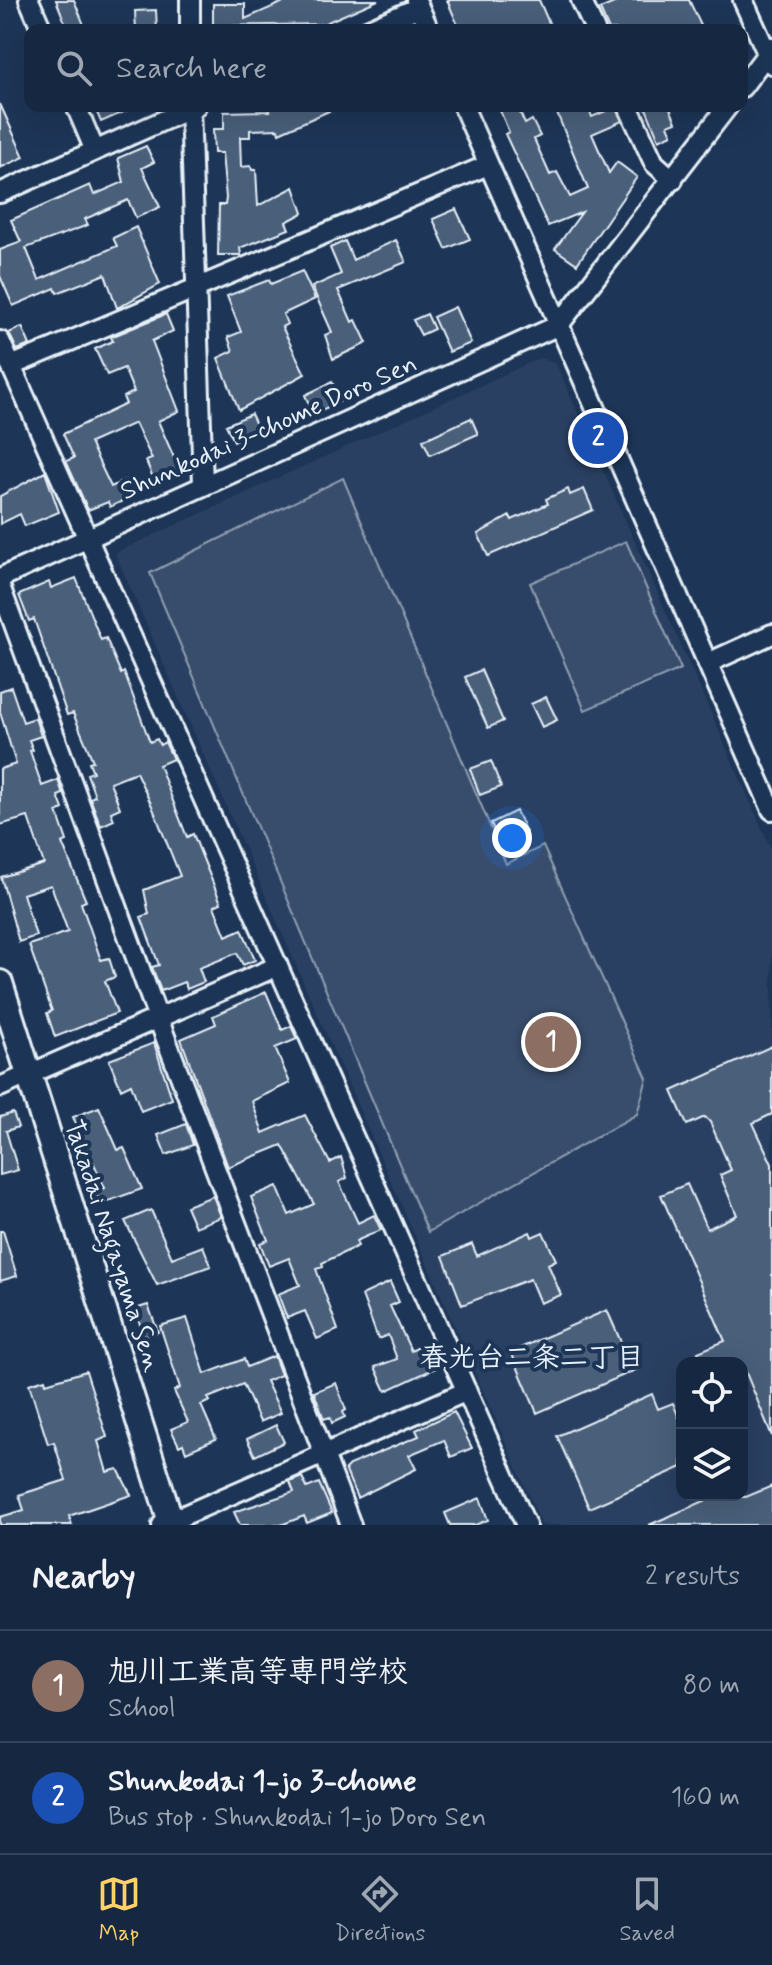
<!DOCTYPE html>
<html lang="en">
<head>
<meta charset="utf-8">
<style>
	:root { --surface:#162841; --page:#23344c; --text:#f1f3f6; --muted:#9ea6b1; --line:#35445a; --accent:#ffd166 }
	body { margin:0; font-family:Mynerve,"Klee One",sans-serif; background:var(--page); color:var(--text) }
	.controls { position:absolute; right:24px; bottom:24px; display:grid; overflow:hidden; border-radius:16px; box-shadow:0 8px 32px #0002 }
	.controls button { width:72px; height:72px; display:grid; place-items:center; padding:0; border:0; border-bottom:2px solid var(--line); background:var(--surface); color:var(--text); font:40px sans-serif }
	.you { position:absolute; left:512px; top:838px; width:28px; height:28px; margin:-20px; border:6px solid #fff; border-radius:50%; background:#1a73e8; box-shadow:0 0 0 12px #1a73e833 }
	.badge { display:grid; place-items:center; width:52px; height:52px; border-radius:50%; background:var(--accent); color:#fff; font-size:26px; font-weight:700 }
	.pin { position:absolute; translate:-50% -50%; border:4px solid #fff; box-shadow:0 2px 8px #0006 }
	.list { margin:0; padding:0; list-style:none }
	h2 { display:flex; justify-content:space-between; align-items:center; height:104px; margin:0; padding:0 32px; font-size:34px }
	h2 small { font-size:26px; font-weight:400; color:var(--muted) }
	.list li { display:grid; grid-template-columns:52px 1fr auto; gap:24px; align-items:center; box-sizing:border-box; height:112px; padding:0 32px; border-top:2px solid var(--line) }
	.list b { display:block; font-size:30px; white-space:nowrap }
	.list p { margin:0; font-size:26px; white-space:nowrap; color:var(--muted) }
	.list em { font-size:26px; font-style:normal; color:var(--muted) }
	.icon { flex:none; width:44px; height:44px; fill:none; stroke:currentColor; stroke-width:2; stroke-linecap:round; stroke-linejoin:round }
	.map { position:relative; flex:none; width:772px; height:1525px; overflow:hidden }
	.search { position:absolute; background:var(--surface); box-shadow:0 8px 32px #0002; left:24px; right:24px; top:24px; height:88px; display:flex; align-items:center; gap:20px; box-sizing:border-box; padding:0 28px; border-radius:16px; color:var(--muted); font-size:30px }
	.sheet { height:328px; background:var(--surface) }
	nav { display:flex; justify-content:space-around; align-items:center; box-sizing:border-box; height:112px; border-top:2px solid var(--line); background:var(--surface); font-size:22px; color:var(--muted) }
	nav a { display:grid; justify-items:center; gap:4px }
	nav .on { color:var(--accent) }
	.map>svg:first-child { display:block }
</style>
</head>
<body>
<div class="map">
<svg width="772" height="1525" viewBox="0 0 772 1525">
	<rect width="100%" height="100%" fill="#1d3557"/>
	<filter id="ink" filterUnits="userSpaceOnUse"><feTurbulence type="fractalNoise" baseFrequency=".0125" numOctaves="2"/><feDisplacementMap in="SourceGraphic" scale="16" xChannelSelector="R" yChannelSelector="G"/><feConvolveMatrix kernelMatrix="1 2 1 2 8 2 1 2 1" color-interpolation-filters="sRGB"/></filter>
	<g filter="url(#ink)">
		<path fill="#2a4162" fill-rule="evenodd" d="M540 358 556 364 772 851V1525H542L115 553ZM682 1363H742V1495H682Z"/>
		<path fill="#374d6c" stroke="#909fb2" stroke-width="2" d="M343 478 506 864 543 846 647 1078 637 1114 428 1232 150 573Z
			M626 541 681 669 585 710 530 583Z"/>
		<path fill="#495e7a" stroke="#e8f1f8" stroke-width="2" d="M56 0H74L86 30H68Z
			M288 0H378L323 24 213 26V4H245V19Z
			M447 0H539L552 30H460Z
			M621 0H689L703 30H609L600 9Z
			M156 10 157 30H136L135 11Z
			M0 104 24 157 0 168Z
			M94 106H137L101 122Z
			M268 106 338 107 279 133 278 129 250 130V137H240L241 167 251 166 252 170H256L258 206 294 187 303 213 286 222 289 229 240 248 241 255H218L219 205H225L226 198 222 153H214L213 129H224V112L270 111Z
			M498 106H517L525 124 532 120 540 136 534 139 550 175 557 172 570 197 588 189 554 106H587L592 117 615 107 622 121 592 134 609 173 617 162 637 177 577 264 555 249 582 212 548 226 505 134 509 132Z
			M645 106H669L676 122 668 125 672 134 659 140Z
			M146 146 154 162 142 168 160 207 136 218 128 200 85 219 88 225 26 248 39 280 117 246 113 238 136 227 160 284 117 308 105 274 57 293 55 288 13 306 0 276V250L21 242 11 220 90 185 94 195 124 182 118 158Z
			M456 209 470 239 446 249 433 219Z
			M396 240 406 262 338 290 352 322 356 320 367 343 333 359 325 335 332 332 312 287 341 274 330 248 345 241 353 260Z
			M302 271 315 299 283 314 287 324 282 327 305 374 239 410 218 358 233 351 228 337 241 332 227 296 269 280 271 284Z
			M455 307 471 343 449 352 433 317Z
			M166 314 173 331 152 341 179 411 158 421 179 469 154 480 146 461 152 459 135 423 90 443 111 487 125 480 133 496 110 507 108 502 88 510 66 461 74 458 63 434 126 404 123 397 134 392 124 368 107 375 95 349 113 341 111 337Z
			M427 314 434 329 421 335 413 320Z
			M22 327 30 345 17 350 9 333Z
			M332 382 341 401 313 414 305 395Z
			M251 414 258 429 234 441 226 425Z
			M471 418 478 434 430 455 423 440Z
			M45 472 59 512 25 526 20 514 0 524V496Z
			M568 489 570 495 584 489 593 510 488 556 478 534 510 516 512 520 548 504 546 499Z
			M76 578 101 640 106 638 121 674 124 672 150 742 157 739 160 745 165 742 173 759 159 765 187 837 193 834 221 903 214 906 226 936 242 929 255 960 243 965 237 953 199 968 204 982 187 989 184 982 161 991 152 967 159 965 141 917 149 914 144 890 180 876 152 806 136 772 110 782 120 808 111 812 114 820 101 826 90 798 95 796 87 774 93 772 89 762 93 761 73 713 67 715 34 619 29 621 19 595 49 582 51 588Z
			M481 670 503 721 488 728 465 677Z
			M11 687 23 722 35 718 41 736 29 740 33 750 30 751 42 786 58 780 63 794 58 796 63 809 57 812 67 841 62 843 86 901 81 903 101 960 109 958 115 977 105 981 117 1013 55 1037 47 1013 52 1011 29 945 68 932 51 885 23 894 36 936 19 942 1 877 44 864 28 817 0 825V769L16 764 0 712V691Z
			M546 697 557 720 542 727 531 704Z
			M491 761 501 787 480 795 470 769Z
			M516 811 526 832 500 844 491 823Z
			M266 992 282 1030 291 1026 297 1039 275 1048 290 1083 252 1101 263 1133 305 1115 330 1163 341 1157 347 1178 339 1182 358 1223 374 1215 381 1230 356 1241 358 1246 322 1263 323 1267 316 1269 338 1330 317 1339 305 1311 287 1318 278 1294 300 1285 289 1258 269 1266 260 1243 268 1240 251 1197 277 1186 289 1215 314 1204 282 1145 228 1167 181 1039 216 1024 213 1016Z
			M154 1043 172 1099 141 1111 131 1084 121 1089 109 1060Z
			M772 1046V1114L753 1123 772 1164V1436L742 1363H702L698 1352 725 1341 661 1195 687 1184 707 1229 737 1215 720 1175 731 1170 710 1122 705 1117 687 1125 672 1091Z
			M99 1107 118 1150 124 1148 142 1189 100 1204 95 1191 105 1188 73 1117Z
			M13 1113 18 1127 6 1131 18 1170 0 1175V1117Z
			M186 1124 193 1145 166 1155 158 1135Z
			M213 1196 221 1217 195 1227 186 1206Z
			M151 1210 172 1258 203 1246 211 1266 157 1285 125 1221Z
			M0 1231H3L17 1276 0 1281Z
			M530 1232 532 1237 543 1232 556 1260 548 1264 561 1295 540 1303 530 1279 462 1305 443 1256 472 1244 477 1256Z
			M390 1282 399 1302 390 1306 411 1351 431 1341 442 1365 386 1391 375 1367 397 1359 388 1335 378 1339 362 1295Z
			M148 1305 158 1332 144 1337 135 1309Z
			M607 1310 624 1349 631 1346 640 1368 537 1413 511 1352Z
			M187 1318 205 1374 244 1359 247 1367 274 1356 281 1375 266 1381 281 1413 260 1422 243 1384 208 1398 210 1401 201 1405 216 1439 186 1452 183 1444 179 1446 171 1429 188 1422 174 1391 180 1388 160 1326Z
			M86 1371 107 1437 98 1441 107 1472 118 1469 131 1495 69 1516 72 1525H0V1517L24 1510 19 1495 66 1480 54 1442 48 1444 29 1384 45 1379 46 1383Z
			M336 1383 346 1410 343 1412 345 1417 332 1423 330 1417 324 1419 314 1392Z
			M652 1394 658 1409 673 1403 682 1425V1467L589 1508 557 1436Z
			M454 1412 472 1448 451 1457 444 1440 409 1455 416 1469 357 1498 345 1469 349 1465 419 1436 416 1430Z
			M276 1425 284 1442 255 1456 247 1439Z
			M302 1477 307 1488 319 1483 332 1513 307 1523 304 1516 281 1525H240L234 1512 294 1492 290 1482Z
			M772 1486V1525H649L718 1495 746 1497Z
			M480 1498 488 1520 475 1525H450L445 1513Z"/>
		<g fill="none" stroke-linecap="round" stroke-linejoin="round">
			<defs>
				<path id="street" d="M29 0 42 30
					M190 0V30
					M416 0 429 30
					M581 0 595 30
					M743 0 772 64
					M367 30 419 7
					M742 87 772 47
					M76 106 95 151
					M190 106 203 484
					M463 106 772 810
					M628 106 654 163 673 180
					M0 193 196 106
					M0 341 526 1525
					M11 366 488 165
					M0 578 559 325 728 106
					M0 586 158 1018 351 1525
					M708 663 772 634
					M0 1087 278 966
					M162 1525 467 1391"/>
				<path id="secondary" d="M0 983 172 1525"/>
			</defs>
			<use href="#street" stroke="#e8f1f8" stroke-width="24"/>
			<use href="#secondary" stroke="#e8f1f8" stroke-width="30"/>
			<use href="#street" stroke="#1d3557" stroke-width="18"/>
			<use href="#secondary" stroke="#1d3557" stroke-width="24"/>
		</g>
	</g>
	<g text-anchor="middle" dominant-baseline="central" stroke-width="8" stroke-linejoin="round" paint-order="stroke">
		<g font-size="26" fill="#e8f1f8" stroke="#1d3557">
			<text transform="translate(269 428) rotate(-24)">Shunkodai 3-chome Doro Sen</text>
			<text transform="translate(112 1246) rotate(72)">Takadai Nagayama Sen</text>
		</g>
		<g font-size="28" font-weight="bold" fill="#e8f1f8" stroke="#1d3557">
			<text x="532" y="1358">春光台二条二丁目</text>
		</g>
	</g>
</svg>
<div class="controls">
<button><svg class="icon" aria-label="locate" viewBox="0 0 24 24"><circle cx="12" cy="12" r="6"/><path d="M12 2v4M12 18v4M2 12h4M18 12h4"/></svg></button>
<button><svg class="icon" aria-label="layers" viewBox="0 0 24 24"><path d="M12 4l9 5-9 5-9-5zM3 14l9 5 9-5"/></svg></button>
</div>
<div class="you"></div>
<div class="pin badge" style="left:551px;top:1042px;background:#8d6e63">1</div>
<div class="pin badge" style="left:598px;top:438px;background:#1a4fb4">2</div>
<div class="search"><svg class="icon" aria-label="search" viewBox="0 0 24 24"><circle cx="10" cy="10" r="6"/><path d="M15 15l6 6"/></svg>Search here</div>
</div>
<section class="sheet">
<h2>Nearby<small>2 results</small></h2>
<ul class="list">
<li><span class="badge" style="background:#8d6e63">1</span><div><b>旭川工業高等専門学校</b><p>School</p></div><em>80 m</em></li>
<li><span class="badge" style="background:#1a4fb4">2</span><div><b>Shunkodai 1-jo 3-chome</b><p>Bus stop · Shunkodai 1-jo Doro Sen</p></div><em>160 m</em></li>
</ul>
</section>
<nav>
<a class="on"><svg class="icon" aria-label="map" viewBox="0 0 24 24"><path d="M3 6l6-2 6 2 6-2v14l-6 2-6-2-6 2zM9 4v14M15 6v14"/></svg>Map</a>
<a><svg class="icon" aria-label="directions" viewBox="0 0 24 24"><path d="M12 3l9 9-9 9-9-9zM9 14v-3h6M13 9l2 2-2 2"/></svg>Directions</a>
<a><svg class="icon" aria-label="saved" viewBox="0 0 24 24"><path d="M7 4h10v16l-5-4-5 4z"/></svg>Saved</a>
</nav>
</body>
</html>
